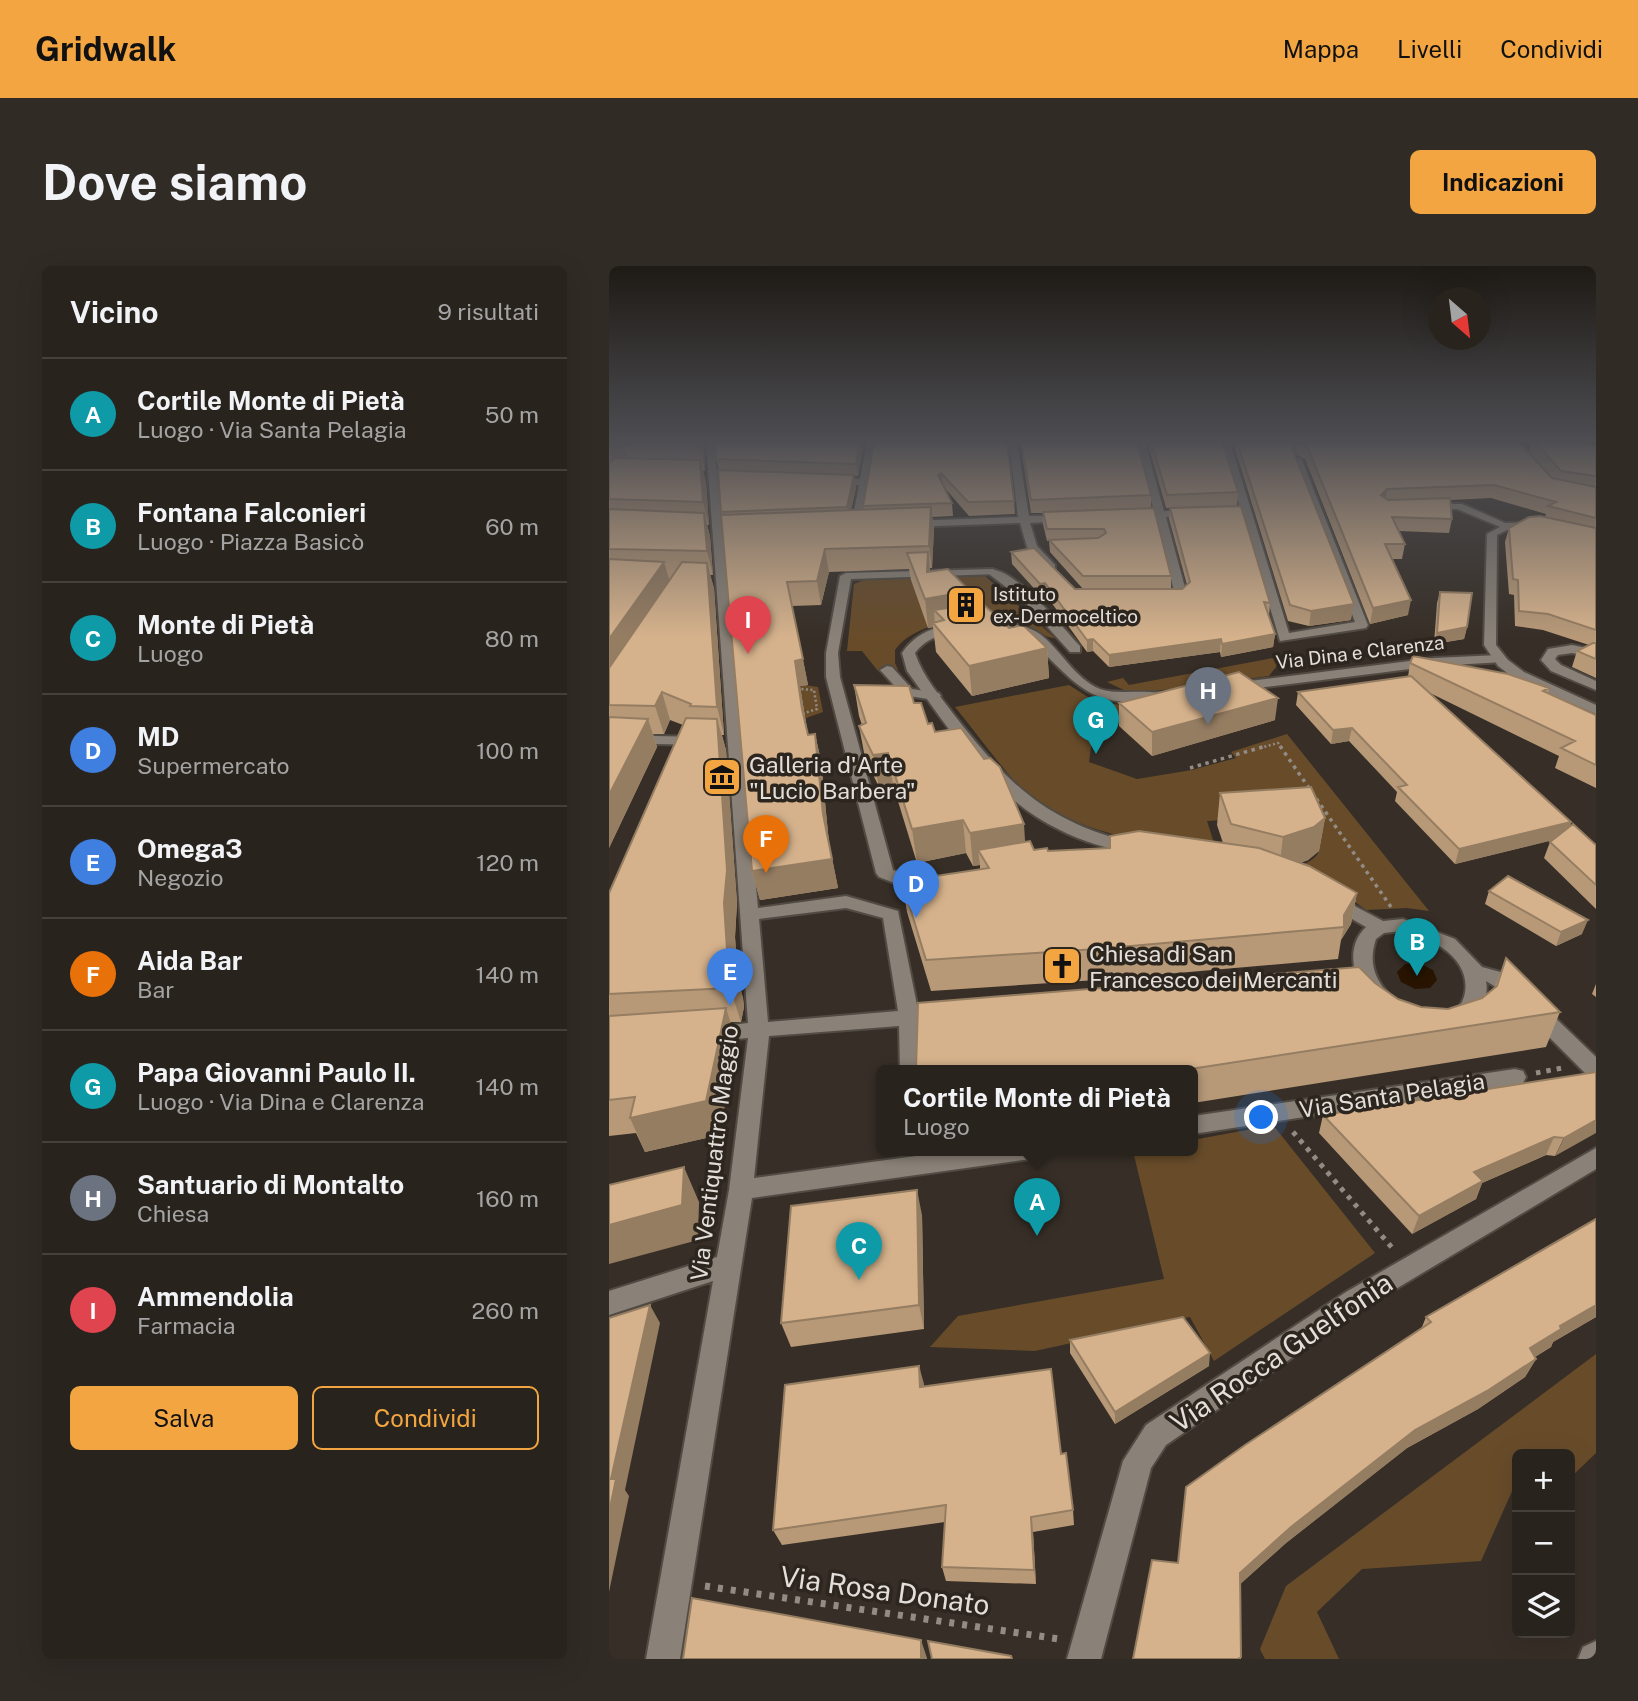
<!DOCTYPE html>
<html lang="it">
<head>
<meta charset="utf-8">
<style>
	:root { --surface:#29231d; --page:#312b26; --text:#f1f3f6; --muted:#a5a4a4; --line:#45403b; --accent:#f2a541 }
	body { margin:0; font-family:"Public Sans",sans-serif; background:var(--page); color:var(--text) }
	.controls { position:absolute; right:21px; bottom:21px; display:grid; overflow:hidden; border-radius:10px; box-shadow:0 7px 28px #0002 }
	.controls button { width:63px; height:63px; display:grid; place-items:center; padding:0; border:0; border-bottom:2px solid var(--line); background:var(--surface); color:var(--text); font:35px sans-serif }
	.compass { position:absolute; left:819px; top:21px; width:63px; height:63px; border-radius:50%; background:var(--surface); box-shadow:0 7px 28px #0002; rotate:152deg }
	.you { position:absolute; left:653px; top:852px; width:24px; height:24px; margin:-18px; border:5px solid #fff; border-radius:50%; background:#1a73e8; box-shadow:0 0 0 10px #1a73e833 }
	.badge { display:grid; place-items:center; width:46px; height:46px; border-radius:50%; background:var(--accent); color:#fff; font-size:23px; font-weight:700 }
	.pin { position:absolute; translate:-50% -58px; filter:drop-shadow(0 2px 4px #0008) }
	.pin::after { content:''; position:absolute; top:37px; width:24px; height:21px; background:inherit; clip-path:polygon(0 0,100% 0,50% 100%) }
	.popup { position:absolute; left:267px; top:799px; width:322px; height:91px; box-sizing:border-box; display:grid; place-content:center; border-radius:10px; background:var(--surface); filter:drop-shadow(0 2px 5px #0005); font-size:23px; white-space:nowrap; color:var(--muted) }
	.popup b { font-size:26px; color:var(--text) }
	.popup::after { content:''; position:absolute; left:50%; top:100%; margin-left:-14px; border:14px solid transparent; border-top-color:var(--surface) }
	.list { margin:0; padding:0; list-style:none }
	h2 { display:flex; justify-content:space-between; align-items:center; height:91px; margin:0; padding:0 28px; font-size:30px }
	h2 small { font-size:23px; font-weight:400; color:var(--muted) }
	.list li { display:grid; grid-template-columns:46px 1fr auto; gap:21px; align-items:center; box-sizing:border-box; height:112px; padding:0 28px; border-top:2px solid var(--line) }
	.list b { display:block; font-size:26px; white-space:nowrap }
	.list p { margin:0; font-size:23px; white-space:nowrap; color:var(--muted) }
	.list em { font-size:23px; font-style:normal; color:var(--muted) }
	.actions { display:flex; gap:14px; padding:21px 28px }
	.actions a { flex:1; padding:16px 0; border:2px solid var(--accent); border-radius:10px; text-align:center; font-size:24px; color:var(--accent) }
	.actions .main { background:var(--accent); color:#111 }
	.icon { flex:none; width:38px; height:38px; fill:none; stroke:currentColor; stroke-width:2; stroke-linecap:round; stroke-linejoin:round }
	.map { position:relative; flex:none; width:987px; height:1393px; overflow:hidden; border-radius:10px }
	header { display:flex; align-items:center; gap:42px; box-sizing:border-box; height:98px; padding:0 35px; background:var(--accent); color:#111 }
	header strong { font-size:33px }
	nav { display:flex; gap:38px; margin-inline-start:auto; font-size:24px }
	.intro { display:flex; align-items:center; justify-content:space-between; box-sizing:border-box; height:168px; padding:0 42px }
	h1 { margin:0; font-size:49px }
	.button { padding:18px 32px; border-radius:10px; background:var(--accent); color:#111; font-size:24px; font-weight:700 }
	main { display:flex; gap:42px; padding:0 42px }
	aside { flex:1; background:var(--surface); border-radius:10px; box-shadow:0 7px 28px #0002 }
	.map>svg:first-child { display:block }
</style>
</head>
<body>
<header>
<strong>Gridwalk</strong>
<nav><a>Mappa</a><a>Livelli</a><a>Condividi</a></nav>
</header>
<div class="intro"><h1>Dove siamo</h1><a class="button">Indicazioni</a></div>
<main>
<aside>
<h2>Vicino<small>9 risultati</small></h2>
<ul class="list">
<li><span class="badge" style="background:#0f9aa8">A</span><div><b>Cortile Monte di Pietà</b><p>Luogo · Via Santa Pelagia</p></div><em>50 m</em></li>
<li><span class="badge" style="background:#0f9aa8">B</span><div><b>Fontana Falconieri</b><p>Luogo · Piazza Basicò</p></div><em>60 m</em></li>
<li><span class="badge" style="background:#0f9aa8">C</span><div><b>Monte di Pietà</b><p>Luogo</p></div><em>80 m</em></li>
<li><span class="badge" style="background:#3f7fe0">D</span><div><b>MD</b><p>Supermercato</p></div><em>100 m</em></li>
<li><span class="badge" style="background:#3f7fe0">E</span><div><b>Omega3</b><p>Negozio</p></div><em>120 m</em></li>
<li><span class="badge" style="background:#e8710a">F</span><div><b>Aida Bar</b><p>Bar</p></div><em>140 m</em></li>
<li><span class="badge" style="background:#0f9aa8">G</span><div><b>Papa Giovanni Paulo II.</b><p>Luogo · Via Dina e Clarenza</p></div><em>140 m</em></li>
<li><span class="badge" style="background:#6b7280">H</span><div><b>Santuario di Montalto</b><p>Chiesa</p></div><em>160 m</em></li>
<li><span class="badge" style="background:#e0444e">I</span><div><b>Ammendolia</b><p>Farmacia</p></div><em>260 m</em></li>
</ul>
<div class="actions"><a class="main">Salva</a><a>Condividi</a></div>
</aside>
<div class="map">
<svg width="987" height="1393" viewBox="0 0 987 1393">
	<rect width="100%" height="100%" fill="#372f27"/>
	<path fill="#684c2a" d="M376 310 446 372C437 373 427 362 418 359 383 347 309 351 286 384V397L289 404 269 405 253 385H238L245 318 255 314Z
		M669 391 673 393 660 410 531 427 517 425 498 416 514 412 520 419Z
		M189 418 209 421 214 446 183 457Z
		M460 419 485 435 512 439 515 459 509 453 486 452 480 496 528 513 583 504 627 492 622 486 678 468 820 645 798 642 757 644 695 598C723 586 706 570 695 549L598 555 609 590C540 576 455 568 404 513 384 491 366 465 346 441Z
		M664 859 766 987 605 1095 581 1051 426 1085 321 1081 349 1050 555 1013 524 885 584 884V874Z
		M987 1088V1187L961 1212V1188H908V1214L872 1295 753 1303 708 1346 730 1393H656L651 1383 677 1320Z"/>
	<path fill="#281400" d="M810 697 824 704 828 714 821 722 806 723 792 716 788 706 796 698Z"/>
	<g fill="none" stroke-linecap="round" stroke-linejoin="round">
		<defs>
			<path id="pedestrian" d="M380 304C405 300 454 362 471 380V386H461L414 334 380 308Z
				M278 400 283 401 303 423 330 427 332 430 325 434 294 429 271 404Z"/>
			<path id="minor" d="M97 176H105L149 642 237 630 289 645 309 744H342L345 749 342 754 310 758 313 804H291L290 760 160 770 145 912 351 884H432L429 891 421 893 143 932 71 1393H37L104 1015 0 1049V1025L108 991 120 924 139 772 99 775 92 773 89 768 92 763 139 757ZM237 642 274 652 289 745 159 756 150 653Z
				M258 176H266L252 260 247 263 242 260 250 219 221 218 216 215 221 212 251 213Z
				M400 176H408L420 250 459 249 464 252 459 255 421 257 428 280 446 299V303H438L418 281 411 257 300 261 295 258 300 255 409 251Z
				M501 176H653L650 180 622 179 680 367 746 356 684 194 692 192 759 359 757 362 671 375 633 248 557 251 578 329 572 333 547 332V326L565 325 547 252 520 253 515 250 520 247 545 246 528 179H505ZM537 179H613L631 242 555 245Z
				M819 238H853L903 260 894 262 848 243H815V239Z
				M384 303 390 306 388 308 242 313 229 387 231 411 284 604 308 613 327 614 330 618C316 633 286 617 270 611L267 607 217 411V387L231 310 237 307Z
				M373 354C391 356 415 357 431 368 452 384 466 413 491 423 509 430 548 421 559 431 551 438 538 436 528 436 485 437 469 421 440 392 434 386 428 378 421 373 393 354 325 359 306 387 314 411 331 430 346 450 403 523 440 557 531 579L533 583 531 587 525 588C499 582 473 576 449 563 384 532 339 462 298 405L293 387C312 359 342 358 373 354Z
				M963 379 987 384V392L963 387 949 389 946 393 952 399 987 415V424L942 405 932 394 939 383Z
				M890 389 895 390V396L825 400 624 425 617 421 624 417 825 392Z
				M0 469 93 471 100 475 93 479 0 477Z
				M723 628 774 655 794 653 846 673 873 701 895 707 909 716 987 791V812L979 810 895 726 877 715C880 728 873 745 863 753 795 805 712 703 757 661L717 638 714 634 717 630ZM792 665C805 670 821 674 832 681 882 713 848 776 798 747 790 742 784 733 779 727 764 711 760 694 767 673L775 667Z
				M906 803 914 805 917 811 914 817 906 819 584 868V850Z
				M987 882V903L755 1042 557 1179 542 1202 492 1393H458L514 1195 537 1159 737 1026Z"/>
			<path id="secondary" d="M932 256 936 257V261L900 263 888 269 887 379 899 394 915 406 987 439V448L905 412 889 400 875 379 878 268 898 257Z
				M987 1375V1393H969L974 1381Z"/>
		</defs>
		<use href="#pedestrian" stroke="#514b44" stroke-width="4"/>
		<use href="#minor" stroke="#514b44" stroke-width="4"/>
		<use href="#secondary" stroke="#514b44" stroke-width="4"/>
		<path stroke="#928c85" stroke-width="2.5" stroke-dasharray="2 2.5" stroke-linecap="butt" d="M179 422 205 424 208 443 183 451Z
			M651 482 669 477 673 482"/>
		<path stroke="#928c85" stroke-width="3.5" stroke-dasharray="3.5 4.5" stroke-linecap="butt" d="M671 480 782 641
			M581 502 657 480"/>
		<path stroke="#928c85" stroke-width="5" stroke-dasharray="4.5 6" stroke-linecap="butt" d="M927 807 953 802
			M684 866 785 984"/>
		<path stroke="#928c85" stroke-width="7" stroke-dasharray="5 8" stroke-linecap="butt" d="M96 1320 450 1373"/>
		<use href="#pedestrian" fill="#8a8278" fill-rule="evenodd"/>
		<use href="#minor" fill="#8a8278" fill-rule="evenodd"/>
		<use href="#secondary" fill="#8a8278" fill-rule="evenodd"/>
	</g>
	<path fill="#b79978" d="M0 176H95L96 205H94L97 216 100 259H98L101 270 104 309H101L105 322 115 469H113L117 484 128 637 126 671 129 713 134 732 135 741 132 756H121L128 776 110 869 36 886 27 867 0 870V627L74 459 61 454 55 468H44L48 481 0 582Z
		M106 176H255L249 210H245L247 222 242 244 255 243 254 240 265 176 405 235 406 248 360 250 335 221 343 237 344 250 323 251 325 263 323 302H321V305L361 325 362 338 400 362 438 382 440 412 363 430 327 386 324 361 319 362 302 314 300 303 220 306 212 339 183 340 199 419 191 420 199 469 206 468 212 495 220 577 229 622 151 634 143 605 112 246 110 204 107 193Z
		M411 176H528L542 229V243L562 310V323H474L441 286 440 275H438L434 258V247H422Z
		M541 176H613L629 226 628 240 557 242 540 182Z
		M626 176H910L943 212 944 213 920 185 922 176H969L987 180V393L980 379 934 364 906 360 905 329 900 328 896 276 900 262 936 251 937 248 882 232 842 234 843 253 840 267 790 265 796 278 793 293H783L799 349 761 358 696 193 688 189 686 190 742 354 700 360 679 355 626 183Z
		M561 242 661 337 660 350 666 368 664 381 612 391 611 386 500 401 484 385 478 386 437 329 432 330 403 298 402 286 466 323H573L578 319 560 253Z
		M831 326 858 361 855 373 825 378 828 337Z
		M968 385 987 393V412L963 401Z
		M801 397 940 422 939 427 987 449V522L946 502 950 490 821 427 962 556 961 560 987 579V643L935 592 941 576 943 574 846 598 786 535 788 526 740 475 722 478 687 439 689 426 799 411Z
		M245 419 305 437 319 458 416 576 425 584 439 585 614 577 608 559 611 527 716 552 710 585 699 594 691 597 748 627 742 658 732 674 729 693 488 714 322 725 298 646 293 615 371 604V599L364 600 357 587 308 597 284 519 270 521 256 492 250 460 253 459 250 450Z
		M510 437 666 454 543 490 510 460Z
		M880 625 973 668 947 680 876 638Z
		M897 692 951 746 937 781 584 837V804H307L766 717 789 733 812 741 839 743 873 732 886 721Z
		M987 718V731L983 728Z
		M987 806 946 890 937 889 873 917 867 933 803 968 710 867 714 849Z
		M313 949 315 1063 182 1081 172 1057Z
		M987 953V1051L944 1076 942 1081 926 1091 927 1093 916 1111 869 1143 798 1182 677 1277 631 1318 632 1393H524L813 1061 817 1051Z
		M461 1074 600 1100 506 1158 461 1087Z
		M315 1118V1121L452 1188 464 1244 465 1259 424 1266 427 1318 337 1315 333 1301 336 1256 173 1279 164 1264Z"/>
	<path fill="#957d62" d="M6 176H31L15 179 18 190 7 202 0 181Z
		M90 176H94L96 205 91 182Z
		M251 176H255L249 210 247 198Z
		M689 176 688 189 682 195 683 182Z
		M91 194 97 216 100 259 94 236Z
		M332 207 334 220 329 209Z
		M245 209 247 222 240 254 238 241Z
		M778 223 776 237 772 229Z
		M322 241 325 263 323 302 320 280Z
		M95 247 101 270 104 309 98 285Z
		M216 283 220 306 212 339 208 315Z
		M319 286 322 313 361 325 363 353 335 354 325 344 326 360 324 357V361L319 362 316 333Z
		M55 296 62 320 0 413V373Z
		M98 297 105 322 115 469 108 441Z
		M436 317 437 329 432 330 431 318Z
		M802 334 799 349 761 358 764 342Z
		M745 338 742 354 700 360 702 345Z
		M858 361 855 373 825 378 828 367Z
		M666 368 664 381 612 391 613 378Z
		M484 373V385L478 386V374Z
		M612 373 611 386 500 401V389Z
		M438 382 440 412 363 430 360 400Z
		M194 393 199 419 191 420 199 470 193 443 186 395Z
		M53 426 61 454 55 468 46 440Z
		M669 432 666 454 543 490V466Z
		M39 453 48 481 0 582V529Z
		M108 453 117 484 128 637 126 671 129 713 134 732 135 741 132 756 121 722 119 699 115 637Z
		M743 462 740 475 722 478 724 464Z
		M206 468 212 495 220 577 229 622 151 634 143 605 214 548Z
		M279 487 284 519 270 521 264 489Z
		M716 552 710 585 699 594 670 604 674 571Z
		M354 554 357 587 308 597 303 563Z
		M962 556 957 571 846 598 850 583Z
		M415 558 417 591 369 584 371 599 364 600 361 567Z
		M748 627 742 658 732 674 735 661V649Z
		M979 654 973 668 947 680 952 666Z
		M117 742 128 776 110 869 36 886 21 852Z
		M987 854V867L946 890 955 872Z
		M945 871 937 889 873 917 867 933 803 968 810 950 865 906Z
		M75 901 90 936 89 974 0 998V959Z
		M308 924 313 949 315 1063 310 1039Z
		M41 1039 51 1057 16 1224 20 1230 0 1326V1247L2 1213Z
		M987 1039V1051L944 1076 942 1081 911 1100 921 1082 951 1060Z
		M601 1087 600 1100 506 1158V1146Z
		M927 1093 916 1111 869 1143 798 1182 677 1277 627 1322 631 1307 682 1261 806 1164Z
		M310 1100 315 1118V1138L311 1121Z
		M422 1251 424 1266 427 1318 425 1304Z
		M312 1374 318 1392V1393H312Z"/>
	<path fill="#d5b28c" stroke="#957d62" stroke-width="2" d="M0 176H6L0 181Z
		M19 176H90L91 182 15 179Z
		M106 176H251L247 198 107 193Z
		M265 176H398L405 235 359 236 332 207 329 209 343 237 254 240Z
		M412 176H528L542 229 422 234Z
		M542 176H613L629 226 558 229Z
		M628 176H910L943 212 987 221V252L939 240 947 236 885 219 778 223 772 229 779 234 841 232 843 253 783 251 796 278H776L802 334 764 342 698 180 689 176 683 182 745 338 702 345 681 339Z
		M926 176H969L987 180V210L952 205Z
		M5 192 91 194 94 236 0 233V197Z
		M109 204 245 209 238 241 112 246Z
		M632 240 661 337 655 336 666 368 613 378 612 373 500 389 484 373 478 374 436 317 431 318 402 286 425 282 466 323H573L581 316 561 242Z
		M322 241 320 280 216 283 208 315 178 316 194 393 186 395 193 443 199 469 206 468 214 548 223 593 143 605 112 249Z
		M545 242 562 310H474L440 274 489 272 497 267 495 263H438L434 246Z
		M0 243 95 247 98 285 0 283Z
		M931 250 987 262V364L939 348 910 345 909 314 904 313 900 262 920 251Z
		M319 286 318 306 339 303 361 325 316 333 298 287Z
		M0 293 55 296 0 373Z
		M73 296 98 297 108 441 81 440 82 438 53 426 46 440 0 439V402Z
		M831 326 863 327 858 361 828 367Z
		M373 337 400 362 414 359 438 382 360 400 324 357 335 354 325 344Z
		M984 377H987V393L968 385Z
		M804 390 899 408 940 422 934 425 987 449V499L952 482 966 475 801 397Z
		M630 406 669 432 543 466 510 437Z
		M802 410 962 556 850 583 789 521 798 519 743 462 724 464 689 426Z
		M245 419 300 420 305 437H312L319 458 323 457 326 466 352 462 375 493 381 492 391 501 415 558 361 567 354 554 303 563 279 487 264 489 250 460 257 457Z
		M0 451 39 453 0 529Z
		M77 452 108 453 118 604 115 637 119 699 124 698V707L121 722 0 728V627Z
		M702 521 716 552 705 561 674 571 622 558 611 527Z
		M964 558 987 579V619L941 576Z
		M530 565 650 582 700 600 748 627 735 649V661L488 683 317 694 293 615 380 602 369 584 421 575 425 584 438 582 439 585 501 582V570Z
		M899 610 979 654 952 666 880 625Z
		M897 692 951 746 575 804H307L309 737 750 701 766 717 789 733 812 741 839 743 873 732 888 720Z
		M117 742 97 835 21 852 26 831 0 834V750Z
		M987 806V854L955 872 945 871 865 906 874 915 810 950 714 849Z
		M75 901 73 939 0 959V919Z
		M308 924 310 1039 172 1057 182 940Z
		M987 953V1039L951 1060 952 1063 921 1082 927 1093 878 1125 806 1164 682 1261 631 1307 632 1391 629 1393H524L543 1294 569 1297 577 1221 636 1179 822 1056 817 1051Z
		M41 1039 2 1213H7L0 1247V1052Z
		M574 1051 601 1087 506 1146 461 1074Z
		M310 1100 311 1121 442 1103 452 1188 457 1187 464 1244 422 1251 425 1304 333 1301 337 1239 164 1264 176 1119Z
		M83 1332 312 1374V1393H74Z
		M319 1375 402 1390 403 1393H323Z"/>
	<linearGradient id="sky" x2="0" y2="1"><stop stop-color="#1e1a15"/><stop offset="0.47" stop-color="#4d4d52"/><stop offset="1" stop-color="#4d4d52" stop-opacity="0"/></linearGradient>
	<rect width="987" height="371" fill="url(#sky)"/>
	<defs>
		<symbol id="building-square" viewBox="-11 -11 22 22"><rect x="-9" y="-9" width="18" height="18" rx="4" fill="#f2a541" stroke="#2d261e"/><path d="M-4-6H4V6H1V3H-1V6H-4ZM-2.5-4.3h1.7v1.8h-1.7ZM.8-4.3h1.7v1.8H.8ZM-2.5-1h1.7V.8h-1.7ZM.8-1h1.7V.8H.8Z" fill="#111"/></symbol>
		<symbol id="museum-square" viewBox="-11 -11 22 22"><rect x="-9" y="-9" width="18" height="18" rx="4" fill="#f2a541" stroke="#2d261e"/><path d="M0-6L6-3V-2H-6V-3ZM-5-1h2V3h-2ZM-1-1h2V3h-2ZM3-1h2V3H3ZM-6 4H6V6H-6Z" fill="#111"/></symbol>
		<symbol id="church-square" viewBox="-11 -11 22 22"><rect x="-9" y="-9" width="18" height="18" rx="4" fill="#f2a541" stroke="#2d261e"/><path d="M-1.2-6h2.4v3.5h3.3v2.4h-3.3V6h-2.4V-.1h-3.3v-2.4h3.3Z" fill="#111"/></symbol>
	</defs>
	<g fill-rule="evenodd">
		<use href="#building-square" x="335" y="317" width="44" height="44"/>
		<use href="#museum-square" x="91" y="489" width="44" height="44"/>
		<use href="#church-square" x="431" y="678" width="44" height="44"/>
	</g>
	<g text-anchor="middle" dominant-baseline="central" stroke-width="7" stroke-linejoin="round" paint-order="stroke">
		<g font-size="19" fill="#e3ded9" stroke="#2d261e" text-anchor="start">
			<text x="384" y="328">Istituto<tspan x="384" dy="22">ex-Dermoceltico</tspan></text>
		</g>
		<g font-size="19" fill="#e3ded9" stroke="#2d261e">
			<text transform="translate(751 386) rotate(-7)">Via Dina e Clarenza</text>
		</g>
		<g font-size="23" fill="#e3ded9" stroke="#2d261e" text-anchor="start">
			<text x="140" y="498">Galleria d'Arte<tspan x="140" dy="26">"Lucio Barbera"</tspan></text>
			<text x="480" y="687">Chiesa di San<tspan x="480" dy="26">Francesco dei Mercanti</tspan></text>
		</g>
		<g font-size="23" fill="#e3ded9" stroke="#2d261e">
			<text transform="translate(783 829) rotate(-9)">Via Santa Pelagia</text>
			<text transform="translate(105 887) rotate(-83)">Via Ventiquattro Maggio</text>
		</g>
		<g font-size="28" fill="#e3ded9" stroke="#2d261e">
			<text transform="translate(672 1086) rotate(-34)">Via Rocca Guelfonia</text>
			<text transform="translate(276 1324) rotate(8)">Via Rosa Donato</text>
		</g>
	</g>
</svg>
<div class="controls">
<button>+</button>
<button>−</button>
<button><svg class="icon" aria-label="layers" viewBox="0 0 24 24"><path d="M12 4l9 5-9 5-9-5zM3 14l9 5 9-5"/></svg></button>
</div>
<svg class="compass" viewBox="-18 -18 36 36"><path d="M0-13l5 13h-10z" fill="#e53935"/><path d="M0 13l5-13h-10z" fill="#a5a4a4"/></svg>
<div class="you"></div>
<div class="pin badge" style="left:428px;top:970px;background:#0f9aa8">A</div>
<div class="popup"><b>Cortile Monte di Pietà</b>Luogo</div>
<div class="pin badge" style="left:808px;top:710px;background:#0f9aa8">B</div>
<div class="pin badge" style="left:250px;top:1014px;background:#0f9aa8">C</div>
<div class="pin badge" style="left:307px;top:652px;background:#3f7fe0">D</div>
<div class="pin badge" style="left:121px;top:740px;background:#3f7fe0">E</div>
<div class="pin badge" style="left:157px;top:607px;background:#e8710a">F</div>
<div class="pin badge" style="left:487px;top:488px;background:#0f9aa8">G</div>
<div class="pin badge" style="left:599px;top:459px;background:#6b7280">H</div>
<div class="pin badge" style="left:139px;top:388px;background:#e0444e">I</div>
</div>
</main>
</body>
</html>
